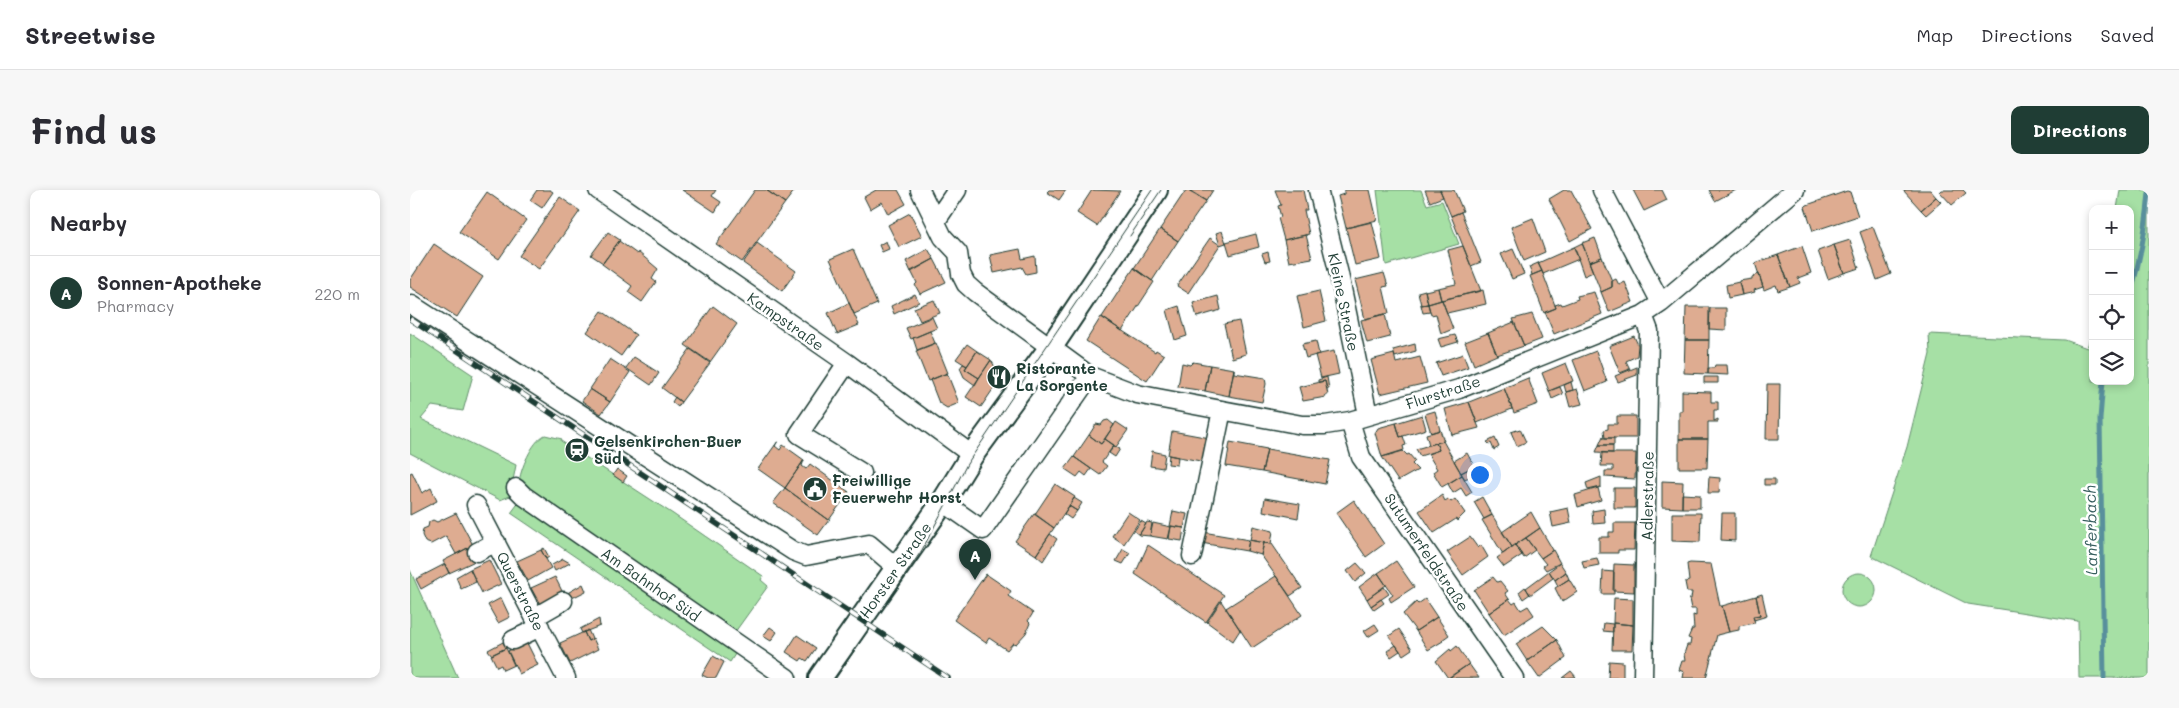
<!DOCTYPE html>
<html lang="en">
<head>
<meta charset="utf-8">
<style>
	:root { --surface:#fff; --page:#f7f7f7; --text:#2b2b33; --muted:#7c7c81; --line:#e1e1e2; --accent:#1f3d34 }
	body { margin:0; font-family:Mali,sans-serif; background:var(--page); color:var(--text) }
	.controls { position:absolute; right:15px; top:15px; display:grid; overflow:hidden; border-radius:10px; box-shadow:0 2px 8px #0003 }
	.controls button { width:45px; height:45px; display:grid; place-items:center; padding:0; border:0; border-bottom:1px solid var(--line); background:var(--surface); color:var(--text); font:25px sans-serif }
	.you { position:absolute; left:1069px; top:284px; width:18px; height:18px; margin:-12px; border:4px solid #fff; border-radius:50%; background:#1a73e8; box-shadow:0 0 0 8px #1a73e833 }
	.badge { display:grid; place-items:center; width:32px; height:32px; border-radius:50%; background:var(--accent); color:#fff; font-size:16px; font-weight:700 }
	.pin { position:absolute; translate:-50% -41px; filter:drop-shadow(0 1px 2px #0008) }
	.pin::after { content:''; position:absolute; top:26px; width:18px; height:15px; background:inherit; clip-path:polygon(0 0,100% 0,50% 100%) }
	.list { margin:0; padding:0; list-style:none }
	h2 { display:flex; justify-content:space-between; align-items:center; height:65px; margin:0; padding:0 20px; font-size:21px }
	h2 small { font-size:16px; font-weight:400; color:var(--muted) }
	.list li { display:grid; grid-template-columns:32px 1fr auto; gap:15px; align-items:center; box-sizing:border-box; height:75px; padding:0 20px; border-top:1px solid var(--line) }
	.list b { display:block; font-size:19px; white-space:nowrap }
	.list p { margin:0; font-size:16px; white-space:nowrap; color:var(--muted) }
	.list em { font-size:16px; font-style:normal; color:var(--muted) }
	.icon { flex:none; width:28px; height:28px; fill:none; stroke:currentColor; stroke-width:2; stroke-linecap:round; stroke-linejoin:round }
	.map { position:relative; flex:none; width:1739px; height:488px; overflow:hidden; border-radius:10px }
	header { display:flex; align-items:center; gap:30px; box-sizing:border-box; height:70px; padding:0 25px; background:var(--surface); border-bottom:1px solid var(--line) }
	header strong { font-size:24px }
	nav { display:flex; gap:28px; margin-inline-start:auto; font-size:18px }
	.intro { display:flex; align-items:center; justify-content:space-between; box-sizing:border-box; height:120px; padding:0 30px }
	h1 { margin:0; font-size:35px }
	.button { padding:12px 22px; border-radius:10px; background:var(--accent); color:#fff; font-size:18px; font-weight:700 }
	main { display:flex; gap:30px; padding:0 30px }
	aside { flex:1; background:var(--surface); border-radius:10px; box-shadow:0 2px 8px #0003 }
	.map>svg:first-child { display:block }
</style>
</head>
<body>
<header>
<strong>Streetwise</strong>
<nav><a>Map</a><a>Directions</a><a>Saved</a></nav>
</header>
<div class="intro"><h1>Find us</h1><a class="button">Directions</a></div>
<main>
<aside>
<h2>Nearby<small></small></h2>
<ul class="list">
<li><span class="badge">A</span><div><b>Sonnen-Apotheke</b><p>Pharmacy</p></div><em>220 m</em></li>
</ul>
</aside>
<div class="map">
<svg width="1739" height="488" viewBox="0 0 1739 488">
	<rect width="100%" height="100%" fill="#fff"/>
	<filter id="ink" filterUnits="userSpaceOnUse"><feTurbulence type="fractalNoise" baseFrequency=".02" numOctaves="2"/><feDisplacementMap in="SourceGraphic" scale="10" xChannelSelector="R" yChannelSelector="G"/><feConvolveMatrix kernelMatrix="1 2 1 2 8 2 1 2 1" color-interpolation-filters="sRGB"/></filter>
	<g filter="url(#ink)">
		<path fill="#a6e0a5" stroke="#628e6c" d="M967 0H1011L1017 15 1032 11 1049 54 976 75Z
			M1710 0H1739V488H1669L1668 431 1558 414 1461 366 1497 257 1520 164 1519 144 1655 150 1677 158 1683 139V191H1720V19H1707Z
			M0 143 63 185 53 221 22 216 11 229 106 275 100 306 90 310 0 263Z
			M135 245 152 249 151 251 263 324 353 386 351 390 358 396 325 442 109 293C110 280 122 251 135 245Z
			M110 311 327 461 320 472 101 323Z
			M0 380 48 488H0Z
			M1432 400a17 17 0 1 1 34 0a17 17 0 1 1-34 0Z"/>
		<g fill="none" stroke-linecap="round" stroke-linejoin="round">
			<path stroke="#598f9c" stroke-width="5" d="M1720 105C1730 71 1736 38 1739 3
				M1693 191 1690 229 1694 488"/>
		</g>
		<path fill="#deac91" stroke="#1f3d34" d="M127 0H140L143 2 132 18 120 10Z
			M272 0H306L302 6 311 12 305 22Z
			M345 0H356L375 13 332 72 306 54Z
			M356 0H385L375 13Z
			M488 0 496 14 478 24 472 12 460 19 454 7 466 0Z
			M639 0H656L649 10 637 2Z
			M682 0 710 1 687 36 667 23Z
			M776 0 796 11 768 51 750 39Z
			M779 0H803L796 11Z
			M865 0H893L897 20H894L899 44 874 50 868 28 871 27 868 16 871 15Z
			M960 0 967 30 936 38 928 6 934 4V1L936 0Z
			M1015 0H1030L1033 7 1020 12Z
			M1030 0H1044L1053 21 1041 26Z
			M1154 0H1161L1182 39 1160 51 1139 9Z
			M1223 0H1252L1257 10 1234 21Z
			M1299 0H1326L1305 11Z
			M1493 0H1520L1526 7 1511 20Z
			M1532 0H1553L1556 3 1542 15 1530 2Z
			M1437 1 1440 2 1448 26 1403 41 1395 17 1397 15Z
			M77 2 116 30 89 69 49 42Z
			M150 7 170 21 129 79 109 66Z
			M1526 7 1531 12 1516 25 1511 20Z
			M1051 22 1071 72 1061 76 1041 26Z
			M500 23 512 46 489 57 478 35Z
			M1123 28 1135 62 1114 71 1101 37Z
			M962 32 971 69 945 75 936 38Z
			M1463 37 1481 84 1467 90 1450 42Z
			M750 39 768 51 742 91 724 78Z
			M812 41 816 53 810 55 806 43Z
			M198 42 210 50 193 73 181 65Z
			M846 44 849 57 820 65 816 52Z
			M896 45 902 68 879 72 874 50Z
			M800 48 810 55 778 103 767 96Z
			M1185 48 1192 67 1180 72 1172 53Z
			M1440 50 1449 78 1434 83 1424 55Z
			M209 51 227 64 228 62 248 79 242 89 246 92 232 112 218 102 222 96 192 74Z
			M476 51 479 59 472 62 469 55Z
			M347 53 386 81 372 101 333 73Z
			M1172 53 1183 82 1174 86 1164 57Z
			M24 54 73 87 47 127 0 97V90Z
			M1424 55 1434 83 1418 89 1408 61Z
			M1053 56 1071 101 1031 110 1028 98 1046 94 1038 60Z
			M1392 56 1401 83 1388 88 1390 93 1380 97 1368 65Z
			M1164 57 1169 69 1133 84 1128 73Z
			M443 59 467 114 444 124 420 69Z
			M518 59 524 69 501 82 496 71Z
			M610 59 612 69 625 66 626 82 616 84 612 77 584 83 580 65Z
			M1103 59 1114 84 1102 89 1091 64Z
			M858 62 860 71 855 72 852 64Z
			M1368 65 1380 97 1368 101 1366 95 1354 100 1345 73Z
			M1192 67 1202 91V97L1191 102 1179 72Z
			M524 69 536 92 510 104 505 95 507 93 501 81Z
			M1128 73 1132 81 1122 85 1119 77Z
			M724 78 744 92 712 141 692 127Z
			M1132 81 1146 118 1134 123 1120 86Z
			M974 83 978 96 973 97 979 123 955 129 945 90Z
			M1349 84 1353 97 1344 100 1345 102 1332 105 1329 91 1342 89V87Z
			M1206 89 1209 95 1215 92 1223 112 1199 122 1191 102 1202 97V91Z
			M1329 92 1332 105 1318 108 1316 95Z
			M1028 98 1031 110 1018 114 1015 101Z
			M1015 100 1018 114 1011 115 1008 102Z
			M1073 100 1076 114 1037 123 1032 110Z
			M909 101 916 131 894 137 887 106Z
			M1184 102 1192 124 1144 144 1135 122 1146 118 1145 115 1151 113 1152 115 1168 109 1167 106Z
			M505 104 509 112 484 124 481 116Z
			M808 106 811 120 787 127 783 113Z
			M524 110 530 123 510 131 504 118Z
			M1032 110 1043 139 1031 144 1026 124 1021 125 1018 114Z
			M439 113 449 135 427 144 418 123Z
			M1018 114 1020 122 1013 123 1011 115Z
			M303 116 327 134 300 172 275 155Z
			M769 116 777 146 765 150 757 120Z
			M1276 117H1299V150H1275Z
			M1300 118H1316V140L1299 139Z
			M192 121 226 145 211 166 177 142Z
			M975 124 980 147 957 153 951 130Z
			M1122 124 1132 149 1114 156 1103 129Z
			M522 127 527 138 501 149 496 138Z
			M691 127 745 162 746 160 754 165 737 191 676 151Z
			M829 131 836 164 822 168 814 134Z
			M1104 132 1114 156 1087 165 1078 143Z
			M520 141 525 153 507 160 503 148Z
			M1078 143 1087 165 1064 175 1055 152Z
			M1045 145 1048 152 1031 157 1028 149Z
			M1224 146 1228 155 1227 166 1216 171 1220 179 1210 183 1199 156Z
			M1275 150H1299L1298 184 1274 183Z
			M906 151 909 164 896 168 892 154Z
			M526 153 538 183 518 191 506 161Z
			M557 154 567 161 557 176 546 169Z
			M1005 154 1006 161 985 167 983 160Z
			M280 159 300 173 271 212 252 198Z
			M567 161 581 170 569 188 555 179Z
			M924 161 929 184 911 188 905 165Z
			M1186 161 1197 192 1175 201 1163 170Z
			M984 164 986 173 1010 167 1017 193 970 204 961 170Z
			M1053 164 1058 177 1031 186 1026 173Z
			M224 167 249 183 241 195 216 178Z
			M200 169 220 182 200 212 180 199Z
			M581 170 589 184 590 189 571 217 556 207Z
			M783 172 800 175 795 201 768 197 772 173 780 175Z
			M1156 173 1163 191 1139 201 1132 183Z
			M553 174 557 176 555 179 569 188 565 195 554 187 550 178Z
			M800 175 824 179 819 206 795 201Z
			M1305 175H1317L1318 185 1298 184V178H1304Z
			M1227 177V185L1208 192 1205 186Z
			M824 179V183L855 188 856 194 852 212 819 206Z
			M537 183 549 213 537 218 529 213 520 190Z
			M917 187 919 199H917L915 191 908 192V190Z
			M1294 187H1308V193H1294Z
			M1118 188 1128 214 1104 223 1094 198Z
			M915 191 918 205H915L916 207 893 211 889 197Z
			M1161 192 1163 200 1156 202 1154 195Z
			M1357 194H1370L1369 249H1356Z
			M1150 197 1153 204 1142 209 1139 201Z
			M1094 198 1102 219 1067 233 1059 212Z
			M180 199 200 212 191 224 172 211Z
			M1167 199 1172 214 1160 217 1156 202Z
			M1272 201 1301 202V212H1308V220H1304V231L1308 229V232H1298V249H1269V221H1272Z
			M265 207 271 212 268 217 262 212Z
			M1059 212 1069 238 1042 245 1035 219Z
			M1025 221 1030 240 1021 243 1015 224Z
			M1012 225 1016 239 990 247 986 233Z
			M1207 226H1226V248H1195L1194 240 1198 239V234H1207Z
			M698 230 704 235 691 254 679 245 686 234 691 235 694 231Z
			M706 232 718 240 706 257 695 249Z
			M986 233 990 247 993 246 996 255 993 256 994 260 972 267 965 243 968 238Z
			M1110 239 1116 252 1107 256 1101 242Z
			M1030 240 1034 251 1019 255 1016 244Z
			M762 241 800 248 796 272 758 265Z
			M679 245 691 254 695 249 704 255 692 272 697 276 690 285 664 267Z
			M1193 246 1194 248H1204V255H1189Z
			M1085 248 1089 257 1084 260 1081 253 1079 254 1077 252Z
			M1269 249H1298L1297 278H1269Z
			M368 251 365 256 370 260 373 255 394 270 375 298 348 279Z
			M1033 251 1052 285 1032 297 1023 282 1027 279 1018 264 1029 260 1026 253Z
			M820 252 857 259 852 282 816 276Z
			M1026 253 1029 260 1010 266 1006 259Z
			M1189 255H1203V263L1186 262Z
			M704 256 710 259 705 267 699 263Z
			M857 259 920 270 915 294 852 282Z
			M742 261 755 264 753 278 740 276Z
			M993 261 997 265 999 264 1005 271 1002 274 1008 280 988 291 972 267Z
			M1057 263 1064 276 1051 283 1044 271Z
			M1192 263H1226L1225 289 1195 287V281H1203V276H1191Z
			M759 265 768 267 767 275 758 274Z
			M664 267 681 279 676 286 671 282 667 287 655 279Z
			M394 270 392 276 396 279 400 274 439 302 419 330 375 298Z
			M207 279 217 286 213 292 203 285Z
			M1059 279 1063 285 1055 289 1051 283Z
			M2 282 12 303 21 298 27 311 0 325V283Z
			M1052 285 1062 302 1056 306 1051 298 1043 303 1038 294Z
			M1191 287V297L1178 300 1176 293Z
			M1299 287 1310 288 1309 303H1298Z
			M1354 289H1365V295H1354Z
			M1252 291 1273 292 1272 318 1252 317Z
			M645 294 665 307 644 338 625 324Z
			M375 298 419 330 408 345 363 313Z
			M1188 298 1191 310 1168 317 1165 305Z
			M1204 298H1225V318H1204Z
			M1272 304 1290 305V318H1272Z
			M1032 305 1035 311 1038 309 1041 312 1045 309 1055 323 1047 331 1046 329 1024 343 1009 321Z
			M1072 307 1082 325 1074 329 1064 312Z
			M664 308 672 313 667 321 659 316Z
			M855 308 890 314 888 328 853 321Z
			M944 310 974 354 956 367 926 323Z
			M659 316 667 321 661 329 654 324Z
			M1158 318 1161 333 1143 337 1140 322Z
			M1194 319 1195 333 1183 334 1182 321Z
			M763 321 777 324 774 338 760 336Z
			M718 322 730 330 714 354 702 346Z
			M1121 322 1130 338 1102 357 1092 342Z
			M46 323 63 355 46 364 36 346 21 354 15 352 12 345 13 339 18 337 19 332 23 330 27 332Z
			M1262 323H1291L1290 352 1262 351Z
			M1312 323H1325V351L1311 350Z
			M624 324 644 338 626 365 605 351Z
			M1082 325 1102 357 1093 364 1072 330Z
			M731 331 736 334 729 345 724 341Z
			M737 332 742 333 740 346 729 345Z
			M743 333 761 337 758 349 740 346Z
			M1204 333H1225L1224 360H1208V363H1189V347H1199V342H1204Z
			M761 336 774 338 772 351 759 349Z
			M843 336 863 341 861 354 840 350Z
			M1130 338 1143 360 1131 368 1116 348Z
			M793 342 839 350 837 361 791 353Z
			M640 344 647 349 633 371 626 365Z
			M1060 347 1068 358 1071 355 1078 367 1053 385 1037 362Z
			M1116 348 1125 360 1114 368 1105 355Z
			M839 350 854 353 851 365 837 361Z
			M854 353 862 354 892 398 880 406 851 365Z
			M738 355 814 405 796 432 725 384Z
			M1105 355 1112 365 1094 377 1087 368Z
			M58 358 65 371 39 383 33 371Z
			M134 358 139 367 136 369 131 360Z
			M713 359 720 363 713 374 706 371Z
			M131 360 141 378 118 391 107 371Z
			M1143 360 1150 373 1136 380 1133 376 1136 374 1131 368Z
			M1187 368 1189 375 1174 378 1172 371Z
			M153 369 160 373 145 381 142 375Z
			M79 370 91 394 72 403 60 379Z
			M986 371 1004 397 981 412 979 408 983 405 968 383Z
			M947 373 956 383 945 392 937 381Z
			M1150 373 1156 382 1145 390 1139 381Z
			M1280 373 1301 374 1310 416H1312L1319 442 1307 445 1296 488H1273L1274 482 1269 480 1272 471H1275L1274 464 1277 455H1280L1281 449 1278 448 1282 439H1284L1283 425 1286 426V419H1281L1279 409H1281L1282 402H1277L1275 392 1279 391 1277 374Z
			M35 374 39 383 11 399 6 389Z
			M1204 374 1224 375V402L1203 401Z
			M60 379 66 392 51 399 46 387Z
			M1139 381 1143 388 1120 405 1116 398Z
			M1193 381 1204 382V404H1192Z
			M1156 382 1159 389 1148 396 1145 390Z
			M968 383 976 395 957 409 949 397Z
			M576 384 601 401 598 406 623 423 618 431 620 433 616 443 606 454 603 453 597 460 579 448 576 453 544 430Z
			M866 386 892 425 842 458 816 418Z
			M145 387 154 405 132 418 121 398Z
			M1083 387 1087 392 1090 391 1098 401 1095 403 1099 409 1079 423 1064 400Z
			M1159 389 1167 402 1152 412 1145 398Z
			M173 394 176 401 156 411 154 405Z
			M974 397 979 404 961 416 957 409Z
			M1115 397 1120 404 1113 409 1109 402Z
			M1352 404 1357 426 1344 430 1343 427 1350 425 1346 406Z
			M1346 406 1350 425 1343 426 1345 433 1329 436V440L1319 442 1312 416Z
			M91 408 100 427 88 433 78 415Z
			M1204 408 1223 409V435L1203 433Z
			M971 409 974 413 964 420 961 416Z
			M1015 409 1027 427 1006 441 993 424 1006 412 1008 414Z
			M1099 409 1103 414 1106 412 1111 420 1118 416 1124 425 1094 445 1079 423Z
			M811 411 830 440 823 451 797 432Z
			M1027 427 1039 445 1032 450 1033 451 1018 460 1006 441Z
			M189 429 190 436 172 443 170 439Z
			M1194 433 1203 434V442L1193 441Z
			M1203 433 1223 435 1222 460H1202Z
			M965 434 969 440 958 447 954 441Z
			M1133 436 1147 450 1117 471 1106 454Z
			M360 437 367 442 361 451 353 446Z
			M989 439 1002 459 993 465 979 446Z
			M178 440 182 449 178 451 174 442Z
			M174 442 178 451 183 448 188 459 160 473 150 453Z
			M387 445 406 458 397 471 392 468 390 471 376 462Z
			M1147 450 1156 468 1129 488 1117 471Z
			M116 451 128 475 109 484 98 461Z
			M93 452 96 458 82 465 78 460Z
			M986 455 990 461 981 467 977 461Z
			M1047 456 1059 474 1038 488 1026 471 1040 459 1041 461Z
			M96 458 104 475 93 480 91 475 87 477 81 465Z
			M303 466 314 472 306 488H298L292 485Z
			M1199 471 1213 472V488H1198Z
			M1059 474 1069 488H1039Z
			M1161 481 1166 487 1152 488Z"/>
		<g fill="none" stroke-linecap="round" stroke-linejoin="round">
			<defs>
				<path id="minor" d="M188 0 437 173 562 265
					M510 0 533 47 548 63 551 84 556 94 565 102 680 186 727 204 747 208 892 235H915L940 231 1049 199 1233 125 1251 113 1385 0
					M908 0 929 84 958 225
					M1192 0 1251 113
					M526 31 547 0
					M2 115 383 361 396 366 459 354 486 377
					M437 173 389 244 452 283
					M940 231 951 267 1104 488
					M106 298 114 306 377 488
					M533 312 573 340 680 186
					M66 315 156 488
					M67 362 86 352
					M782 366 812 220
					M125 427 153 411
					M103 450 130 437
					M1233 488 1239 141 1233 125"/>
				<path id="major" d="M410 488 533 312 562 265 641 157 746 0"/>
			</defs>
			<use href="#minor" stroke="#1f3d34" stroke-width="21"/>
			<use href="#major" stroke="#1f3d34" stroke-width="26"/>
			<use href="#minor" stroke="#fff" stroke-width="18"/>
			<use href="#major" stroke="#fff" stroke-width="22"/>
			<path stroke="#1f3d34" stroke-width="1" d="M720 46 751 0
				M426 488 512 360 557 274 742 0"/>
			<defs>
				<path id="rail" d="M0 129 538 488"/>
			</defs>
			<use href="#rail" stroke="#1f3d34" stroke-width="5.5"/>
			<use href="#rail" stroke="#fff" stroke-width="4" stroke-dasharray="11" stroke-linecap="butt"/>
		</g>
	</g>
	<defs>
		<symbol id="restaurant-disc" viewBox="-11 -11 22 22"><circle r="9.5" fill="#1f3d34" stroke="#fff"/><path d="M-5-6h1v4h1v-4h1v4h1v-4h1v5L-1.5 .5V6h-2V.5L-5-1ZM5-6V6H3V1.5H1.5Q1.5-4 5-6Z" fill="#fff"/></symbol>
		<symbol id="station-disc" viewBox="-11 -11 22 22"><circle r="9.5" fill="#1f3d34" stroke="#fff"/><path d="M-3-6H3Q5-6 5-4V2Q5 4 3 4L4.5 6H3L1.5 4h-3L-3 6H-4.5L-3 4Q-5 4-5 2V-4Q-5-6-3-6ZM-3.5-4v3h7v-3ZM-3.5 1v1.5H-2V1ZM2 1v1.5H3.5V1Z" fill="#fff"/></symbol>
		<symbol id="civic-disc" viewBox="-11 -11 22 22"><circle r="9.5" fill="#1f3d34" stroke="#fff"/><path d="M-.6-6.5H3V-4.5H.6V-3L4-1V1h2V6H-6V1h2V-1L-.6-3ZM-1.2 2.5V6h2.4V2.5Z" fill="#fff"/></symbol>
	</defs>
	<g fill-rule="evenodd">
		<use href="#restaurant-disc" x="575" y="173" width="28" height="28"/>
		<use href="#station-disc" x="153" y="246" width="28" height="28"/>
		<use href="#civic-disc" x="391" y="285" width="28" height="28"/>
	</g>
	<g text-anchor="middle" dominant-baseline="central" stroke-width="5" stroke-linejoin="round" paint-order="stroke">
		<g font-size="15" fill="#1f3d34" stroke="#fff">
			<text transform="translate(934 112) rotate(78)">Kleine Straße</text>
			<text transform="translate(376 131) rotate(35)">Kampstraße</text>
			<text transform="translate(1033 202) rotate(-18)">Flurstraße</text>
			<text transform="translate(1237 306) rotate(-89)">Adlerstraße</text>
			<text transform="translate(1017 362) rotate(56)">Sutumerfeldstraße</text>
			<text transform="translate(485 380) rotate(-55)">Horster Straße</text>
			<text transform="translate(241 394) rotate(35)">Am Bahnhof Süd</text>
			<text transform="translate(111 401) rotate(63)">Querstraße</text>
		</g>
		<g font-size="15" font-weight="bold" fill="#1f3d34" stroke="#fff" text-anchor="start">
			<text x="606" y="178">Ristorante<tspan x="606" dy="17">La Sorgente</tspan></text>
			<text x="184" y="251">Gelsenkirchen-Buer<tspan x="184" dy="17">Süd</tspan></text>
			<text x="422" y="290">Freiwillige<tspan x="422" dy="17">Feuerwehr Horst</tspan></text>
		</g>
		<g font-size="16" font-style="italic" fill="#375f5f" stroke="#fff">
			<text transform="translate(1680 340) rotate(-91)">Lanferbach</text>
		</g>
	</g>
</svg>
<div class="controls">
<button>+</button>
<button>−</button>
<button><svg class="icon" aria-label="locate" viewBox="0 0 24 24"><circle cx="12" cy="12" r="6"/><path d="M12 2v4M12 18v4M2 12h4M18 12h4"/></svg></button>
<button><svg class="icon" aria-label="layers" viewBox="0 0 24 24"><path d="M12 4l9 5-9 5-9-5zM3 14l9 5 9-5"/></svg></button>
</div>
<div class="you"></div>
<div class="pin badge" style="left:565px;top:390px">A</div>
</div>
</main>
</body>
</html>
